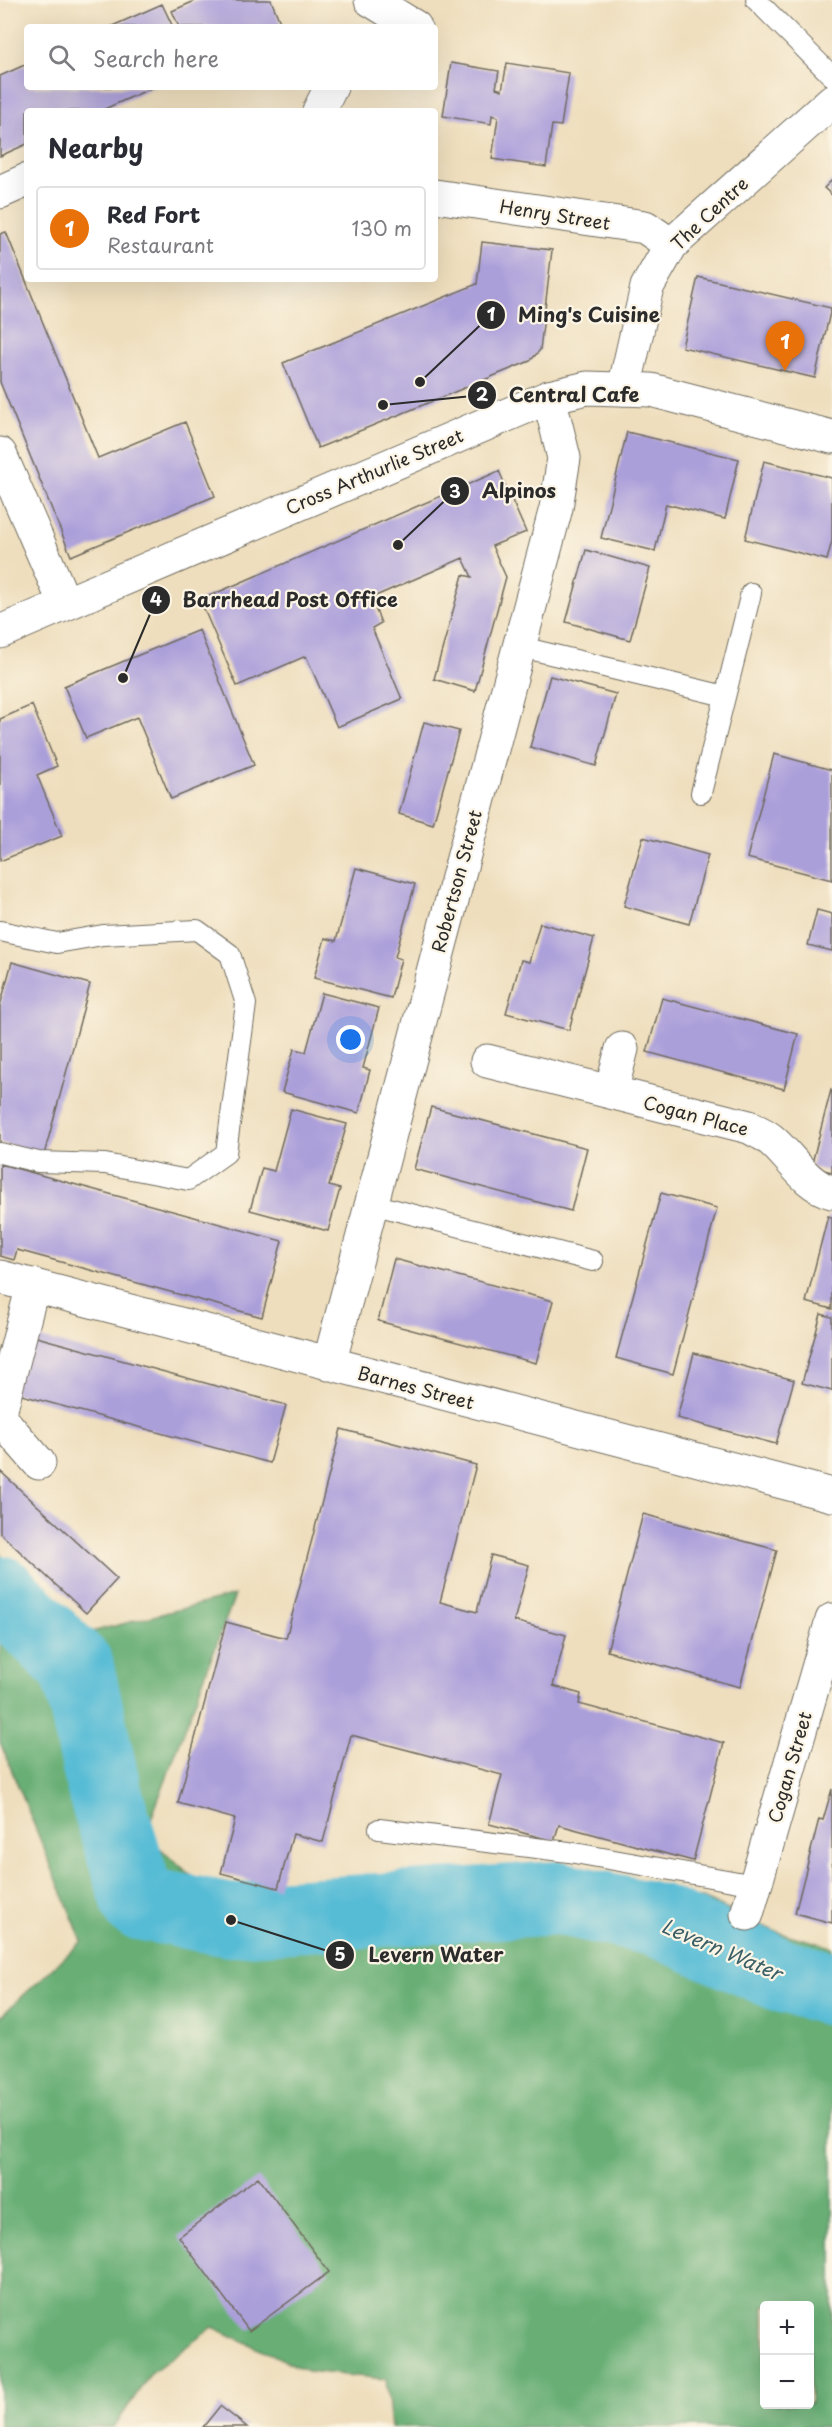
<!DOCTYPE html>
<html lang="en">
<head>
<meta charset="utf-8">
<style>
	:root { --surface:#fff; --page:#f7f7f7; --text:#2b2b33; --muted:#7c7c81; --line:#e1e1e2; --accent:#7c3aed }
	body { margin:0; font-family:"Playpen Sans",sans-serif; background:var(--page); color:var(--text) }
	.controls { position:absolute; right:18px; bottom:18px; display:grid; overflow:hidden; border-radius:6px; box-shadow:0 6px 24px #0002 }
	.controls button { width:54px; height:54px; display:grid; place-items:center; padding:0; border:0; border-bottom:2px solid var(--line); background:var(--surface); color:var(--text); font:30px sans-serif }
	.you { position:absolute; left:351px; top:1040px; width:21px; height:21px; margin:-15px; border:4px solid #fff; border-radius:50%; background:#1a73e8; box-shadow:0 0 0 9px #1a73e833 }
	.badge { display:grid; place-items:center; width:39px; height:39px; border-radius:50%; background:var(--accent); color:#fff; font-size:20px; font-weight:700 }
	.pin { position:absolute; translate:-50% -50px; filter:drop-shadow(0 2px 3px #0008) }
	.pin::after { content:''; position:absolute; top:32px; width:21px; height:18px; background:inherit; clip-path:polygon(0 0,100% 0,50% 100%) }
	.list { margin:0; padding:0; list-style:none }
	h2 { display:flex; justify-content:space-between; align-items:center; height:78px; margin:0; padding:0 24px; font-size:26px }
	h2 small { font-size:20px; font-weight:400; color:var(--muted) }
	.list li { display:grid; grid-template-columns:39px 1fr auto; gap:18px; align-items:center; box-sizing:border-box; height:84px; margin:0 12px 12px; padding:0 12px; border:2px solid var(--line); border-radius:6px }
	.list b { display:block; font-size:22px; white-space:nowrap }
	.list p { margin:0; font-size:20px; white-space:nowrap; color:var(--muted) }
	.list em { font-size:20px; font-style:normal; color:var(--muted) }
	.icon { flex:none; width:33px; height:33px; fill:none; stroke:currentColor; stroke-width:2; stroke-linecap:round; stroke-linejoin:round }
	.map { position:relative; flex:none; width:832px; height:2427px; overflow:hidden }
	.search { position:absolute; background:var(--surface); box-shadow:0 6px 24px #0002; left:24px; top:24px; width:414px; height:66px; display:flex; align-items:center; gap:15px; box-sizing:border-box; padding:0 21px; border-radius:6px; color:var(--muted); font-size:22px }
	.panel { position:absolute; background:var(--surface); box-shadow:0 6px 24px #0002; left:24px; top:108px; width:414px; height:174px; border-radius:6px }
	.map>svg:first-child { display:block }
</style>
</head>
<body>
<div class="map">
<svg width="832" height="2427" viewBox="0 0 832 2427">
	<rect width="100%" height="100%" fill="#fcf5e5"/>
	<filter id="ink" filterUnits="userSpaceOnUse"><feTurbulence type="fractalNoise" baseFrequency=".0167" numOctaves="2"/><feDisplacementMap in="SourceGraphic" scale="12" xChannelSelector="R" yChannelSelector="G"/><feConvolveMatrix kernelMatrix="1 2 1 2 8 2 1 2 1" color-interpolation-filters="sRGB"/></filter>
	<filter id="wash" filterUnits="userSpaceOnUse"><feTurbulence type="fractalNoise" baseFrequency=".008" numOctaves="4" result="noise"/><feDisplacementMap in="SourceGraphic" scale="24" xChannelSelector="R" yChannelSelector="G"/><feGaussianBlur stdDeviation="1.35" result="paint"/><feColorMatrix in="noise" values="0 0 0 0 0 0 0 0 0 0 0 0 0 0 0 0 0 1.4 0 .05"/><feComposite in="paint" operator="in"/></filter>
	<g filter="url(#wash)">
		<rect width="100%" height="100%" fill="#eedebd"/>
		<path fill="#68ae74" stroke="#4a6c50" stroke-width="1.5" fill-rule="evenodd" d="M0 1553 64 1639 235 1595 145 1835 217 1898H702L774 1931 832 1947V2427H391L386 2379 307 2371 213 2327 151 2373 114 2427H0V2017L82 1941 0 1742ZM764 2306H810V2404H764Z"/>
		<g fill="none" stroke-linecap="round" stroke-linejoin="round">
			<path stroke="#57bcd5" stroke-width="74" d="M0 1592 77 1667 105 1793 139 1903 231 1920 558 1898 657 1920 784 1976 832 1989"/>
		</g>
		<g id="blocks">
			<path fill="#ab9fda" d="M197 0H271L282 27H179L172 11Z
				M162 4 173 27H110Z
				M451 63 499 71 496 88 502 90 507 63 569 73 561 126 552 125 546 167 492 159 498 117 492 115 491 124 443 116Z
				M27 64V87H154L100 111H27V144L0 156V76Z
				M832 180V195L824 188Z
				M6 232 98 458 185 422 215 496 71 556 0 382V234Z
				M482 242 552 250 540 350 530 361 318 448 283 363 477 284Z
				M698 277 831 308 815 378 682 347Z
				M627 432 739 459 725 519 666 504 655 551 601 538Z
				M764 461 832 478V541L827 560 745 539Z
				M499 471 526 532 492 546 506 577 475 691 434 679 463 575 472 577 463 558 371 598 381 623 372 628 402 699 337 727 306 656 237 686 200 600Z
				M586 550 650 568 630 640 566 622Z
				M199 630 254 765 171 799 137 717 86 738 64 686Z
				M550 676 616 694 596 766 530 747Z
				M32 705 57 766 37 775 62 836 0 861V719Z
				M424 722 459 731 433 824 399 814Z
				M774 754 832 770V880L747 858Z
				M643 837 708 855 689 924 624 906Z
				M356 868 415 884 395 957 401 959 391 998 314 978 325 938 336 941Z
				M817 910 832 914V951L808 945Z
				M540 923 594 938 569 1030 506 1013 521 960 529 962Z
				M12 962 90 984 44 1155 0 1143V1006Z
				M322 993 379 1008 363 1068 370 1070 359 1113 282 1092 294 1049 306 1052Z
				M662 998 798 1034 784 1089 647 1052Z
				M831 1090 832 1091V1172L811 1167Z
				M431 1107 587 1148 571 1211 414 1169Z
				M291 1109 347 1124 329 1186 340 1189 328 1231 250 1210 262 1168 274 1171Z
				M0 1164 282 1241 262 1317 17 1250 14 1260 0 1256Z
				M661 1193 717 1208 673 1374 616 1358Z
				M828 1216 832 1217V1309L806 1302Z
				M394 1259 553 1301 536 1363 378 1321Z
				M821 1314 832 1317V1391L802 1383Z
				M29 1335 286 1405 270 1463 14 1393Z
				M694 1353 794 1380 776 1444 677 1418Z
				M341 1429 476 1465 440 1602 477 1612 491 1555 529 1565 514 1621 566 1635 553 1686 581 1694 579 1704 724 1743 693 1861 559 1825 554 1841 489 1824 502 1775 351 1735 323 1842 293 1834 278 1888 221 1873 235 1819 178 1803 226 1622 286 1638Z
				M0 1471 117 1579 86 1613 0 1533Z
				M643 1514 777 1550 740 1687 607 1651Z
				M832 1789V1923L795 1913 819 1819 823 1820Z
				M258 2177 329 2272 249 2331 179 2237Z
				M220 2406 247 2427H203Z"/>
		</g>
	</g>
	<g filter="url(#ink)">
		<use href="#blocks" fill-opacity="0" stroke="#6f6a5e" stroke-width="1.5"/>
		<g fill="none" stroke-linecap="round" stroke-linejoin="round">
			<defs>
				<path id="service" d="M756 0 832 76
					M517 646 725 696
					M701 793 751 593
					M0 931 57 943 103 935 197 930 230 954 246 1004 226 1153 188 1180 105 1164 38 1162 0 1153
					M372 1204 593 1261
					M379 1829 569 1852 755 1885"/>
				<path id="minor" d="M371 0 415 27
					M319 111 331 87
					M0 192 27 180
					M435 196 645 227 671 245
					M624 389 647 287 671 245 832 101
					M0 454 65 604
					M487 1061 749 1127C756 1131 764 1134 770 1139 790 1155 805 1185 832 1192
					M611 1092 622 1049
					M0 1277 832 1495
					M329 1364 556 508 564 458 549 397
					M0 1413 33 1285
					M0 1418 39 1463
					M747 1914 832 1620"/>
				<path id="secondary" d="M0 632 549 397 587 388 651 390 832 437"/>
			</defs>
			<use href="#service" stroke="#6f6a5e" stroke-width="22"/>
			<use href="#minor" stroke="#6f6a5e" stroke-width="35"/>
			<use href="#secondary" stroke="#6f6a5e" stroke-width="35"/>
			<use href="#service" stroke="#fff" stroke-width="20"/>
			<use href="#minor" stroke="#fff" stroke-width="33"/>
			<use href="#secondary" stroke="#fff" stroke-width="33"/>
		</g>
	</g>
	<g text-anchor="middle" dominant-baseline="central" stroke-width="4.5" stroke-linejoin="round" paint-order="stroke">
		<g font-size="18" fill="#2b2b2b" stroke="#fcf5e5">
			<text transform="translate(709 213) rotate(-43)">The Centre</text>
			<text transform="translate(555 214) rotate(9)">Henry Street</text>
			<text transform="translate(374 471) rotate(-23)">Cross Arthurlie Street</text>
			<text transform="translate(456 881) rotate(-75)">Robertson Street</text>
			<text transform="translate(696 1115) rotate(15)">Cogan Place</text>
			<text transform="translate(416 1387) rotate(15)">Barnes Street</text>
			<text transform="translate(789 1767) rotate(-74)">Cogan Street</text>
		</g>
		<g font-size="20" font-style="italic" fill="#3a5e66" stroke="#fcf5e5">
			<text transform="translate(722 1949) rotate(23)">Levern Water</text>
		</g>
	</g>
	<path fill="none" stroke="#2b2b2b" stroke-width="2" d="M420 382L491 315M383 405L482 395M398 545L455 491M123 678L156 600M231 1920L340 1955"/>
	<g fill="#2b2b2b" stroke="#fcf5e5" stroke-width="2">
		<circle cx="420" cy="382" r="6"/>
		<circle cx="383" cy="405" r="6"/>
		<circle cx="398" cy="545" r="6"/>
		<circle cx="123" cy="678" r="6"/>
		<circle cx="231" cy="1920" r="6"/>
		<circle cx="491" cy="315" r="15"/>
		<circle cx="482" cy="395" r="15"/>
		<circle cx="455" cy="491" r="15"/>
		<circle cx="156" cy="600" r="15"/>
		<circle cx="340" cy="1955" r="15"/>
	</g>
	<g font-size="18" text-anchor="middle" font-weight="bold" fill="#fff">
		<text x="491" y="321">1</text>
		<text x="482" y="401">2</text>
		<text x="455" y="498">3</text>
		<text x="156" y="606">4</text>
		<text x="340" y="1961">5</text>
	</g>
	<g font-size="20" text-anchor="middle" font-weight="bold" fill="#2b2b2b" stroke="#fcf5e5" stroke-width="4.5" stroke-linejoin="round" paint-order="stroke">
		<text x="589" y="322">Ming's Cuisine</text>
		<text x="574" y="402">Central Cafe</text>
		<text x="519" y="498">Alpinos</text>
		<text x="290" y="607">Barrhead Post Office</text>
		<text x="436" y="1962">Levern Water</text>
	</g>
</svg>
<div class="controls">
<button>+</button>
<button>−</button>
</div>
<div class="you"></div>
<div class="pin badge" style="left:785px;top:371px;background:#e8710a">1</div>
<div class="search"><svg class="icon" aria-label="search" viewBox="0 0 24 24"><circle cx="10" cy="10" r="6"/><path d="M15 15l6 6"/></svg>Search here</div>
<section class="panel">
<h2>Nearby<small></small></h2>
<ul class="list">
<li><span class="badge" style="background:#e8710a">1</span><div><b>Red Fort</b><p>Restaurant</p></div><em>130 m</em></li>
</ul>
</section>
</div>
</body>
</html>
